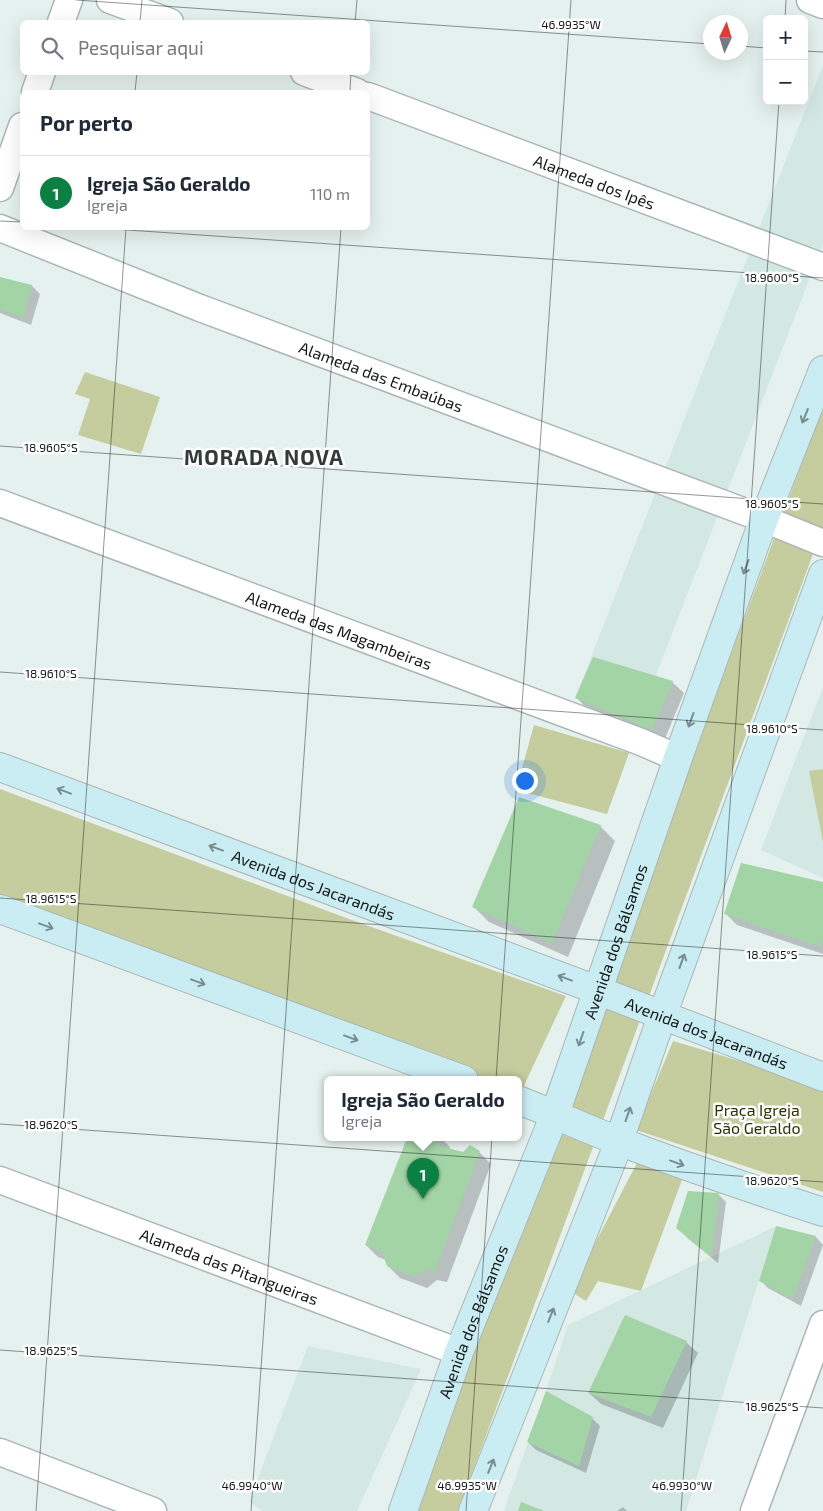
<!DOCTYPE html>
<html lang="pt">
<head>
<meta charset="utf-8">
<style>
	:root { --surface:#fff; --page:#f6f6f7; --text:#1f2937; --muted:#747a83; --line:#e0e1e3; --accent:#0b8043 }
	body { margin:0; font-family:"Exo 2",sans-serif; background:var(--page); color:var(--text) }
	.controls { position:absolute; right:15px; top:15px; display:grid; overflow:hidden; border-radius:8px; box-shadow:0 5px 20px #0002 }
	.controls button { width:45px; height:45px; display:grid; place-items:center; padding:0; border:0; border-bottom:1px solid var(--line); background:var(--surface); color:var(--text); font:25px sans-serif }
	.compass { position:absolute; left:703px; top:15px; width:45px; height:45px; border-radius:50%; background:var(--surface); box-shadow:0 5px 20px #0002; rotate:4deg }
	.you { position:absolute; left:524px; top:780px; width:18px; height:18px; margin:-12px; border:4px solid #fff; border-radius:50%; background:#1a73e8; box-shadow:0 0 0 8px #1a73e833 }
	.badge { display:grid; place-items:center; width:32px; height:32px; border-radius:50%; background:var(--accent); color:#fff; font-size:16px; font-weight:700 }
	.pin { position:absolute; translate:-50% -41px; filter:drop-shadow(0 1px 2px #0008) }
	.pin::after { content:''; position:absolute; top:26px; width:18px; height:15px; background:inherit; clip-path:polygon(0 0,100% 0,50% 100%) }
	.popup { position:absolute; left:324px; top:1076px; width:198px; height:65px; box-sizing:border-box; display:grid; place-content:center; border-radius:8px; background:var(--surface); filter:drop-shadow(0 1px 4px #0005); font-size:16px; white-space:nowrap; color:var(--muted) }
	.popup b { font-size:19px; color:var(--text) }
	.popup::after { content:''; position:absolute; left:50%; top:100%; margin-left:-10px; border:10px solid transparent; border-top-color:var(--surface) }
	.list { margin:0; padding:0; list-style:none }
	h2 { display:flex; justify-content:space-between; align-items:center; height:65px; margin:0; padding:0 20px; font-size:21px }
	h2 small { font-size:16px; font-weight:400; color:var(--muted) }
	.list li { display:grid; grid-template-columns:32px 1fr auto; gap:15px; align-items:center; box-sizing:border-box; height:75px; padding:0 20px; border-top:1px solid var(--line) }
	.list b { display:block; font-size:19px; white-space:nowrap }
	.list p { margin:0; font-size:16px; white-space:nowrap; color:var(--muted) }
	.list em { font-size:16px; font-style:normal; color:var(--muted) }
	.icon { flex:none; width:28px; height:28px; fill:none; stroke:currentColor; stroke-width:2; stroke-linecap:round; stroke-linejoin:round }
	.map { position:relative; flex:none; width:823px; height:1511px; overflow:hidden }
	.search { position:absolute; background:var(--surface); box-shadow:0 5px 20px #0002; left:20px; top:20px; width:350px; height:55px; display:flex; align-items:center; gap:12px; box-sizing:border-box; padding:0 18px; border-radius:8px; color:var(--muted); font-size:19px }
	.panel { position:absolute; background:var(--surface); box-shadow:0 5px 20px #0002; left:20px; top:90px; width:350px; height:140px; border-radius:8px }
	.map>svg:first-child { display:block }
</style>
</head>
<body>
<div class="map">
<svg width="823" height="1511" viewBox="0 0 823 1511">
	<rect width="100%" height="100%" fill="#e5f1ee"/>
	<path fill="#d3e8e3" d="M823 65V244L637 724 575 698Z
		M823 687V878L761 850Z
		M776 1226 686 1511H504L546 1391 568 1325Z
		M308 1346 421 1369 357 1511H263L249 1502Z"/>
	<path fill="#c5cc9e" d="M85 372 160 397 141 454 78 435 90 399 75 394Z
		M823 406V527L458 1511H414Z
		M534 725 629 753 607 814 516 790Z
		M823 769V842L809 771Z
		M0 789 349 919 566 996 520 1094H518V1080H481L316 1021 0 897Z
		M673 1041 823 1086V1192L636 1130Z
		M637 1163 683 1177 641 1291 598 1281 586 1301 570 1291Z"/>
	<path fill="#0003" d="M0 279 32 286 40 294 31 325 0 313Z
		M672 682 684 693 664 741 588 710 577 698Z
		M600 826 615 841 568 957 489 922 474 907Z
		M823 883V954L737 925 725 913Z
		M408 1138H441L450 1147V1150L463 1154 479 1152 491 1164 447 1282 437 1280 427 1288 400 1278 388 1266 386 1260 378 1257 366 1245Z
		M718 1194 726 1202 718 1263 685 1236Z
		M777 1228 816 1237 823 1245 801 1306 768 1288 760 1280Z
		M686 1342 698 1353 663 1428 601 1404 589 1393Z
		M592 1418 600 1426 586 1473 536 1450 528 1442Z
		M623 1507 627 1511H617Z"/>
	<path fill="#a3d4a6" d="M0 277 32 285 23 318 0 309Z
		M593 657 673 681 652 730 575 698Z
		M519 797 601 825 552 943 472 907Z
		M741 863 823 882V939L821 947 724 914Z
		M407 1138H439L440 1146 463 1152 470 1145 480 1151 435 1271 425 1269 415 1277 387 1266 382 1252 365 1245Z
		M688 1191 719 1193 711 1257 676 1228Z
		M776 1226 816 1236 793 1299 759 1281Z
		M625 1315 687 1341 651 1417 588 1393Z
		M546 1391 593 1417 579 1466 527 1442Z
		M521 1502 544 1511H518Z"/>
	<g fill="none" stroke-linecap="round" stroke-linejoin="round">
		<defs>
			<g id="street">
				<path d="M110 0 170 22"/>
				<path d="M810 0 823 5"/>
				<path d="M61 22 69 0"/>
				<path d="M304 72 357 92"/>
				<path d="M35 92 42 72"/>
				<path id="s1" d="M368 96 823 267"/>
				<path d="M0 188 22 126"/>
				<path id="s2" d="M0 228 200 308 764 519 823 543"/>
				<path id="s3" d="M0 503 641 742 678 758"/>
				<path id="s4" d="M0 1180 459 1352"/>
				<path d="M0 1452 153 1511"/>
				<path d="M754 1511 823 1324"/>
			</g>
			<g id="secondary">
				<path id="s5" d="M0 767 597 990 823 1077"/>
				<path d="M0 909 464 1080"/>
				<path d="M518 1100C553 1113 586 1129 621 1142 687 1167 755 1190 823 1212"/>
				<path id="s6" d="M403 1511 459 1352 555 1114 678 758 764 519 823 370"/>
				<path d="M473 1511 614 1155 662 1016 823 574"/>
			</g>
		</defs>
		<use href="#street" stroke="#abb7b4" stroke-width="29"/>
		<use href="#secondary" stroke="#abb7b4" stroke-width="30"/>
		<use href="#street" stroke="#fff" stroke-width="26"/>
		<use href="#secondary" stroke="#caedf3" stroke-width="28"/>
	</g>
	<defs><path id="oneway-shaft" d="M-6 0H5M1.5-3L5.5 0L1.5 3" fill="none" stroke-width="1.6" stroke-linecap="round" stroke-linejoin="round" transform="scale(1.25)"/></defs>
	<g stroke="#778d8f">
		<use href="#oneway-shaft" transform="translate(805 416) rotate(112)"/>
		<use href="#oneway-shaft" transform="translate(746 567) rotate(110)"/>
		<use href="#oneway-shaft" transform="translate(691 720) rotate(110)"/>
		<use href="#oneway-shaft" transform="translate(64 791) rotate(-160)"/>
		<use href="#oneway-shaft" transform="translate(216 848) rotate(-160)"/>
		<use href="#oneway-shaft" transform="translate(46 926) rotate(20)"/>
		<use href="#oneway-shaft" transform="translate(682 961) rotate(-70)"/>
		<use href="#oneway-shaft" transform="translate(565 978) rotate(-160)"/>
		<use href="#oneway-shaft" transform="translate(198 982) rotate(20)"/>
		<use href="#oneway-shaft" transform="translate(351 1038) rotate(20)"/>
		<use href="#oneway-shaft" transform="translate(581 1039) rotate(109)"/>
		<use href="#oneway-shaft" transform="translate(628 1114) rotate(-71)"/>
		<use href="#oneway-shaft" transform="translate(677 1163) rotate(20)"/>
		<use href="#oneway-shaft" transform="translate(551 1315) rotate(-68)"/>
		<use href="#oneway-shaft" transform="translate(491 1466) rotate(-68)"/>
	</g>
	<path fill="none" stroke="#121715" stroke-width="1" stroke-opacity="0.45" d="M76 0 710 44M785 19 786 0M140 22 142 0M355 22 357 0M740 46 767 48M804 51 823 52M135 92 137 72M350 92 351 72M0 221 22 222M99 228 823 278M0 446 823 504M0 672 823 730M0 898 823 956M0 1124 823 1182M0 1350 823 1408M36 1511 126 228M251 1511 341 228M466 1511 571 0M681 1511 779 101"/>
	<g text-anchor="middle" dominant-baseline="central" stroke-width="5" stroke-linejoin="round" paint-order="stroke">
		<g font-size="16" fill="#121715" stroke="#fff">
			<text stroke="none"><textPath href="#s1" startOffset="242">Alameda dos Ipês</textPath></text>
			<text stroke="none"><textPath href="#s2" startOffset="409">Alameda das Embaúbas</textPath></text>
			<text stroke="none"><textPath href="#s3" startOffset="362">Alameda das Magambeiras</textPath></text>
			<text stroke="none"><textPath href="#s5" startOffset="335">Avenida dos Jacarandás</textPath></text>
			<text stroke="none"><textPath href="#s6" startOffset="608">Avenida dos Bálsamos</textPath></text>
			<text stroke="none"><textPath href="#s5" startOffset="755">Avenida dos Jacarandás</textPath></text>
			<text stroke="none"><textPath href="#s4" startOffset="245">Alameda das Pitangueiras</textPath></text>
			<text stroke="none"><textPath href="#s6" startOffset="202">Avenida dos Bálsamos</textPath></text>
		</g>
		<g font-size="16" fill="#2e3201" stroke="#fff">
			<text x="757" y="1109">Praça Igreja<tspan x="757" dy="18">São Geraldo</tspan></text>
		</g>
		<g font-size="21" font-weight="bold" letter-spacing="1" fill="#313b38" stroke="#fff">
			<text x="264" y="456">MORADA NOVA</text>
		</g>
	</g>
	<g font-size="12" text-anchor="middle" fill="#121715" stroke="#fff" stroke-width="5" stroke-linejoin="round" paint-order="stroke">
		<text x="571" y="29">46.9935°W</text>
		<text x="772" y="282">18.9600°S</text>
		<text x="51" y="452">18.9605°S</text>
		<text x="772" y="508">18.9605°S</text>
		<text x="51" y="678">18.9610°S</text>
		<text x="772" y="733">18.9610°S</text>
		<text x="51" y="903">18.9615°S</text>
		<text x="772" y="959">18.9615°S</text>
		<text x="51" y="1129">18.9620°S</text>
		<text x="772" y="1185">18.9620°S</text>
		<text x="51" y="1355">18.9625°S</text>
		<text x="772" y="1411">18.9625°S</text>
		<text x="252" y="1490">46.9940°W</text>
		<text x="467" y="1490">46.9935°W</text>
		<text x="682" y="1490">46.9930°W</text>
	</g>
</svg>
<div class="controls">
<button>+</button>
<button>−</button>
</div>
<svg class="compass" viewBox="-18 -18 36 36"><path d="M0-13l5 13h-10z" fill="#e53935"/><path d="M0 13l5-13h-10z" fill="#747a83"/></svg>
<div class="you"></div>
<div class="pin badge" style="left:423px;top:1199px">1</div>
<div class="popup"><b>Igreja São Geraldo</b>Igreja</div>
<div class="search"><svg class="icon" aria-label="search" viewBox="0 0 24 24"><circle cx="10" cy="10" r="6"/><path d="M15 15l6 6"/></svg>Pesquisar aqui</div>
<section class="panel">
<h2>Por perto<small></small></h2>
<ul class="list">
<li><span class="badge">1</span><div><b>Igreja São Geraldo</b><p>Igreja</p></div><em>110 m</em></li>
</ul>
</section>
</div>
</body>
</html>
